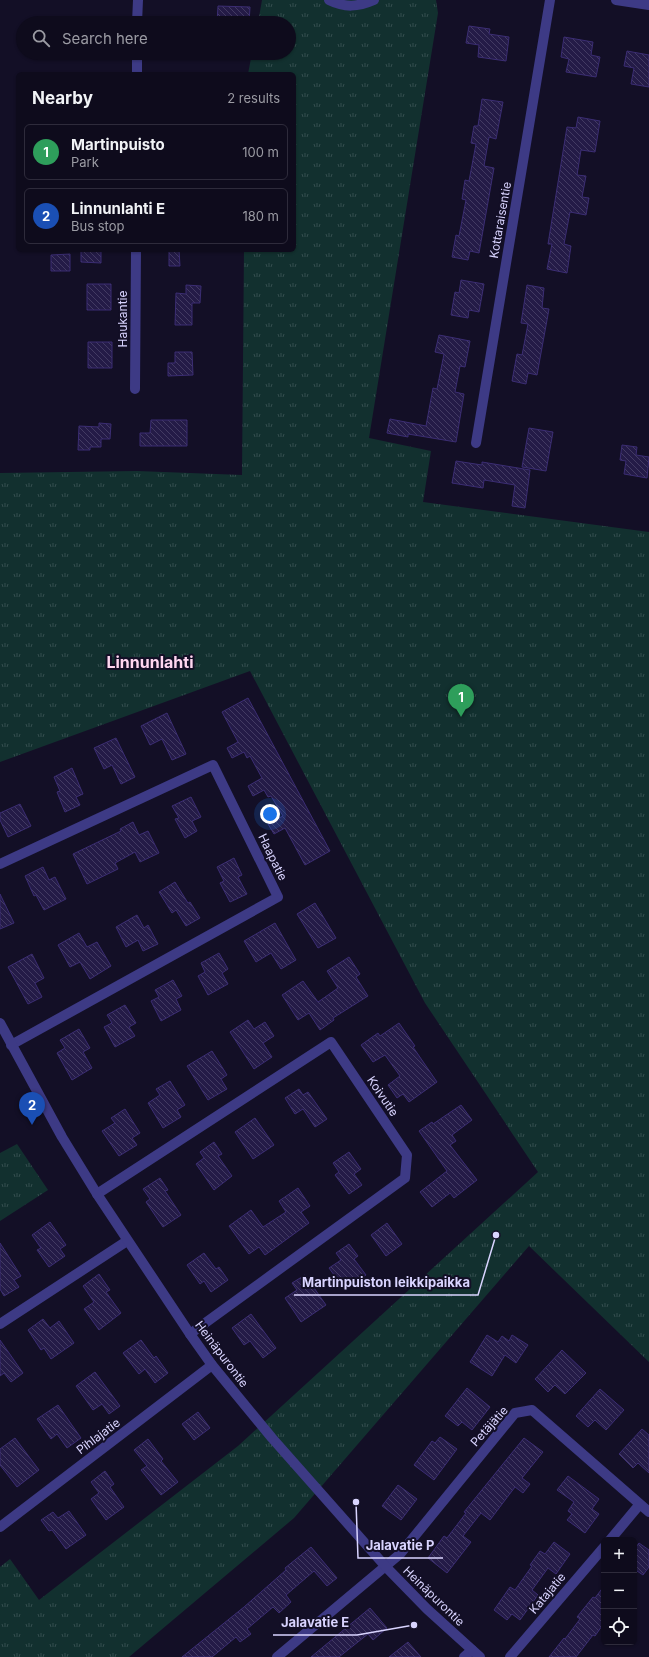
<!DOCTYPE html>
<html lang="en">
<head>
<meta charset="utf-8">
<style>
	:root { --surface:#0e0b1c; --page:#1c1929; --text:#f1f3f6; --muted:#9b9ba3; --line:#2e2b3b; --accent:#7c3aed }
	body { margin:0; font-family:Inter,sans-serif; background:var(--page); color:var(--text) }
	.controls { position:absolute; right:12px; bottom:12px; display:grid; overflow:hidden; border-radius:6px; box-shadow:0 1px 3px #0004 }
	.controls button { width:36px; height:36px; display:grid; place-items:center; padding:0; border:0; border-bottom:1px solid var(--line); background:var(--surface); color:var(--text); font:20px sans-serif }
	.you { position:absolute; left:270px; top:814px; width:14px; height:14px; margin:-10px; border:3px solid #fff; border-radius:50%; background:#1a73e8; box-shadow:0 0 0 6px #1a73e833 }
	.badge { display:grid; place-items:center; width:26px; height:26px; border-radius:50%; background:var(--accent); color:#fff; font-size:13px; font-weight:700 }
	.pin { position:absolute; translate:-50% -33px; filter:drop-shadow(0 1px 2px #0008) }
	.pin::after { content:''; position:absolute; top:21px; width:14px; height:12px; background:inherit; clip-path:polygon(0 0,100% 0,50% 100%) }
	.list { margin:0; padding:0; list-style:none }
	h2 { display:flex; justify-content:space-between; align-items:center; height:52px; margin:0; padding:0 16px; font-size:17px }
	h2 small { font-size:13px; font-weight:400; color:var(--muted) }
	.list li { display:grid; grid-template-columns:26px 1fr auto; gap:12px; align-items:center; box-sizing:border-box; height:56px; margin:0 8px 8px; padding:0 8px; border:1px solid var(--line); border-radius:6px }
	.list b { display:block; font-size:15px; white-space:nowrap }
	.list p { margin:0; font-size:13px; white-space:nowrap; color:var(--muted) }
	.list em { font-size:13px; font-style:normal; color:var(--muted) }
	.icon { flex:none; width:22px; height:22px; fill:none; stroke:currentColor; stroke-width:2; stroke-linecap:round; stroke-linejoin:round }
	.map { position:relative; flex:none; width:649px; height:1657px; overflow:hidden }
	.search { position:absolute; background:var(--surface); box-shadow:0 1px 3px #0004; left:16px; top:16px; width:280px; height:44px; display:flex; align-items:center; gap:10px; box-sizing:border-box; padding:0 14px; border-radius:22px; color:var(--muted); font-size:15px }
	.panel { position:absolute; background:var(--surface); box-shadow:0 1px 3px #0004; left:16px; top:72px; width:280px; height:180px; border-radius:6px }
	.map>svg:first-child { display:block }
</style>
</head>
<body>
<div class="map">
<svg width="649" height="1657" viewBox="0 0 649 1657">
	<defs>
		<pattern id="park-tufts" width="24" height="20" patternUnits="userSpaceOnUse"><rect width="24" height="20" fill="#12302f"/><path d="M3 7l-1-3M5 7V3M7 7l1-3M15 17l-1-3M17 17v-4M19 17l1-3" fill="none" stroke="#344d4e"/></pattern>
		<pattern id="building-back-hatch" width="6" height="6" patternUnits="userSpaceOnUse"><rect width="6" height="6" fill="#241b47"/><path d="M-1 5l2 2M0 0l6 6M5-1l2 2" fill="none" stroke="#433b63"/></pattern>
	</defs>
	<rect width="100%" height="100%" fill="#130f26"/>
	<path fill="url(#park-tufts)" d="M262 0H436L438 13 369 438 431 451 423 502 649 532V1362L529 1246 294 1518 129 1657H0V1567L10 1559 39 1600 238 1446 538 1172 425 1003 250 671 0 762V473L137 471 242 475 244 250H294V74H248L252 53H289V23H258Z
		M17 1144 48 1190 0 1221V1153Z"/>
	<path fill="url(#building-back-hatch)" stroke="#3b2d73" d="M218 6 250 7 249 23H217Z
		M469 26 490 29 489 34 509 37 506 61 478 57 479 45 466 43Z
		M564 37 593 42 591 55 600 57 596 77 566 72 569 59 561 57Z
		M627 51 649 55V87L631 84 634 68 624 66Z
		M482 99 503 102 496 139 489 137 484 166 494 168 479 253 470 251 468 260 452 257 456 235 459 236 466 200 462 199 465 180 469 181 476 144 471 143 474 126H478Z
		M578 117 600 121 595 152 581 150 577 175 586 176 582 197 589 198 586 215 570 212 564 244 571 246 567 273 547 269 552 244H548L567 127 576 128Z
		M81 250H101V263L81 262Z
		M169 250H179L180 266H169Z
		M70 254V271H51V255Z
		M461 280 484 284 479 312 469 310 468 318 451 315 455 292 459 293Z
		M87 284H111V310H87Z
		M186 285 201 286 200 303H192V325H175L176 293 186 294Z
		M527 285 544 288 542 308 549 309 537 375 528 373 526 384 512 381 517 354 522 355 528 324 521 323Z
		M439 335 470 341 465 367 460 366 455 392 464 394 456 442 408 434V437L387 433 390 419 426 426 433 388 437 389 444 354 435 352Z
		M88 342H112V368H88Z
		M175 352H192L193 375 168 376V363H175Z
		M151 420H187V446H140V433H150Z
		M99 423 111 424 110 439H101V447H90V450H78L79 426 99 427Z
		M529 428 553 432 546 471 522 467Z
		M622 445 637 447 636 455 649 457 647 478 624 474 626 461 620 460Z
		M456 461 482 465V462L530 470 525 508 512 506 515 485 484 480 483 488 452 483Z
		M248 698 330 851 305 865 285 828 274 834 268 824 283 816 271 796 268 797 264 790 253 796 248 786 262 778 250 756 247 758 244 752 232 758 227 748 238 742 222 712Z
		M167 713 186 754 172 760 162 739 150 745 141 726Z
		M116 738 135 777 121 784 112 765 104 769 94 748Z
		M72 768 83 794 76 797 80 805 65 812 57 792 60 791 54 777Z
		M191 797 201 817 192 821 197 831 185 838 175 819 179 818 172 806Z
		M20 804 31 826 8 837 0 820V813Z
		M133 822 139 835 148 831 159 853 140 862 135 852 115 863 118 869 87 884 73 854 121 831 120 829Z
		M234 858 242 875 238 877 247 894 230 902 220 883 224 881 217 867Z
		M43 867 49 880 55 877 66 899 44 910 36 895 34 896 25 876Z
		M175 882 188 903 190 902 200 918 186 926 176 910 172 913 159 892Z
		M0 894 14 923 0 929Z
		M315 903 336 938 318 948 297 914Z
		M137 915 144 928 148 925 158 944 143 951 138 940 126 947 116 927Z
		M275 923 296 960 281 969 271 953 256 962 244 941Z
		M79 933 87 947 97 942 111 966 90 979 80 962 70 967 58 945Z
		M219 953 228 969 222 973 228 984 208 995 198 976 205 972 201 963Z
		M32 954 44 978 35 983 42 997 28 1004 8 967Z
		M349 957 360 974 356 977 368 996 333 1018 334 1020 320 1030 309 1013 298 1020 282 995 303 981 318 1002 338 988 327 971Z
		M173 980 182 996 176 999 181 1010 161 1021 151 1001 159 997 155 990Z
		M125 1005 136 1023 129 1027 135 1036 115 1047 104 1027 112 1023 107 1015Z
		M248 1020 254 1029 265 1022 274 1036 263 1043 272 1057 254 1069 230 1032Z
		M399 1023 415 1046 413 1047 437 1082 409 1102 403 1094 397 1098 388 1085 400 1076 385 1055 373 1062 361 1045 378 1033 380 1036Z
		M79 1029 90 1048 83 1052 92 1068 72 1080 57 1053 65 1048 60 1040Z
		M212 1051 227 1075 221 1079 227 1089 208 1100 187 1066Z
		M170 1081 185 1105 177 1110 181 1117 163 1128 148 1103 160 1095 156 1089Z
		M299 1089 303 1095 308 1092 327 1119 315 1127 303 1109 295 1114 285 1098Z
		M461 1105 472 1120 452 1135 456 1141 450 1145 477 1180 454 1198 450 1193 432 1207 420 1192 447 1171 419 1131 432 1122 433 1124Z
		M125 1109 140 1133 132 1138 137 1145 119 1156 102 1131 115 1123 111 1118Z
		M255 1118 274 1145 253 1159 235 1132Z
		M214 1142 222 1154 218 1156 232 1176 214 1190 196 1164 204 1158 200 1152Z
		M349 1152 361 1169 354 1174 362 1185 349 1194 335 1175 339 1172 333 1163Z
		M160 1178 168 1190 165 1191 181 1215 163 1227 146 1202 150 1199 143 1189Z
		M298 1188 310 1206 301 1212 309 1223 265 1255 259 1247 249 1254 229 1226 251 1210 263 1227 286 1212 279 1201Z
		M50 1222 66 1245 60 1249 65 1256 49 1267 37 1250 41 1248 32 1235Z
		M387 1223 402 1244 386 1256 371 1235Z
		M0 1243 21 1276 14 1280 19 1287 4 1296 0 1289Z
		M349 1244 358 1256 354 1259 366 1275 345 1290 329 1268 341 1260 336 1253Z
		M204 1253 216 1269 219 1267 228 1280 211 1292 204 1281 200 1284 187 1265Z
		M99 1274 110 1290 106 1292 121 1313 99 1330 84 1309 94 1302 83 1286Z
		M305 1275 326 1305 301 1322 285 1298 297 1290 292 1283Z
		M251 1314 276 1348 263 1358 250 1341 244 1345 232 1328Z
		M43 1319 50 1328 59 1321 74 1343 51 1359 44 1348 41 1350 28 1330Z
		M487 1335 498 1342 502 1336 509 1341 512 1335 528 1345 516 1363 505 1355 492 1376 470 1362Z
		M0 1340 23 1373 11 1382 4 1373 0 1376Z
		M141 1340 154 1358 156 1356 168 1373 155 1383 145 1369 139 1374 123 1353Z
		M562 1350 586 1373 565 1394 555 1385 548 1392 535 1379Z
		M95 1372 120 1406 109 1414 102 1404 93 1410 76 1386Z
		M467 1388 490 1407 472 1430 462 1422 458 1426 445 1416Z
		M600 1389 624 1410 606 1430 595 1420 588 1427 576 1416Z
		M58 1405 81 1438 67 1448 57 1434 51 1439 37 1419Z
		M198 1412 210 1428 194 1440 182 1424Z
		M642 1429 649 1435V1473L638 1463 633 1468 619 1454Z
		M440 1437 457 1449 434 1480 414 1465 432 1441 435 1443Z
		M15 1438 39 1470 17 1487 0 1465V1449Z
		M524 1438 543 1452 522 1478 530 1484 523 1493 515 1487 490 1520 481 1513 463 1536 471 1542 447 1573 428 1558 444 1536 447 1538 466 1513 464 1512Z
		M148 1439 163 1459 161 1461 178 1482 161 1495 141 1470 147 1466 134 1450Z
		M105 1471 114 1484 110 1487 124 1507 106 1520 91 1499 99 1493 91 1482Z
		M568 1476 599 1499 592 1509 599 1514 585 1533 567 1520 572 1514 568 1511 574 1502 557 1490Z
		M398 1485 417 1499 401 1520 382 1506Z
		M69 1511 86 1535 66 1549 52 1530 49 1531 41 1520 53 1512 58 1518Z
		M554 1542 570 1554 556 1574 548 1568 532 1590 538 1595 520 1620 512 1614 507 1620 494 1610 510 1587 515 1590 532 1566 530 1565 540 1551 545 1554Z
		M639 1543 649 1550V1567L643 1575 634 1569V1550Z
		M311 1547 337 1578 327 1586 314 1571 286 1595 291 1602 279 1613 273 1607 247 1629 251 1634 240 1642 236 1637 212 1657H182L244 1607 286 1570 285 1568Z
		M604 1586V1623L595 1636 593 1635 576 1657H549L564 1638 565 1639 580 1619 577 1617 593 1597 595 1598Z
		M370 1608 387 1628 373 1640 368 1634 339 1657H311Z
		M408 1642 421 1657H389Z"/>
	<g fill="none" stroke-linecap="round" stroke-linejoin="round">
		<path stroke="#3d3a85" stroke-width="10" d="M137 23 138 0
			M137 74V53
			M135 389 136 250
			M476 443 550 0
			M0 864 213 765 278 897 11 1045
			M97 1194 331 1042 407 1155 405 1178 190 1334
			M0 1324 127 1241
			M0 1527 212 1365
			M610 1540 640 1504
			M277 1657 400 1554 515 1413 532 1410 649 1512
			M464 1657 472 1650
			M510 1657 604 1547"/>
		<path stroke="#3d3a85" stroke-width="10" d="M329 0C345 8 358 7 374 0
			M616 0 649 5
			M0 1023 62 1137 97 1194 190 1334 212 1365 272 1438 386 1567 427 1609 480 1657"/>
	</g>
	<g text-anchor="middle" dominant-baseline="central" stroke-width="4" stroke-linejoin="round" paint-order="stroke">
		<g font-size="12" fill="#d9d4ff" stroke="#130f26">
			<text transform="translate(500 220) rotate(-80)">Kottaraisentie</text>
			<text transform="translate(122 319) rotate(-90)">Haukantie</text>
			<text transform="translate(273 857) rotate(64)">Haapatie</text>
			<text transform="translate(383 1096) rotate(56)">Koivutie</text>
			<text transform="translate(222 1354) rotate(53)">Heinäpurontie</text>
			<text transform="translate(489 1426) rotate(-48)">Petäjätie</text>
			<text transform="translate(98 1436) rotate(-37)">Pihlajatie</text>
			<text transform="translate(547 1593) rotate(-50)">Katajatie</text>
			<text transform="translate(434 1596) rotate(44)">Heinäpurontie</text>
		</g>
		<g font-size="16" font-weight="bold" fill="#ffd6f0" stroke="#130f26">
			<text x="150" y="662">Linnunlahti</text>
		</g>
	</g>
	<path fill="none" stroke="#d9d4ff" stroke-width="1.5" d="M496 1235L478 1295H294M356 1502L358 1558H443M414 1625L357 1635H273"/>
	<g fill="#d9d4ff" stroke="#130f26" stroke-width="1.5">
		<circle cx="496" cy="1235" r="4"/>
		<circle cx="356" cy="1502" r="4"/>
		<circle cx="414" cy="1625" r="4"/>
	</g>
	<g font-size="13" text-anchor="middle" font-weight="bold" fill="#d9d4ff" stroke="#130f26" stroke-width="4" stroke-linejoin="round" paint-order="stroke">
		<text x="386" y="1287">Martinpuiston leikkipaikka</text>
		<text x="400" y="1550">Jalavatie P</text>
		<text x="315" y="1627">Jalavatie E</text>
	</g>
</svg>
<div class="controls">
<button>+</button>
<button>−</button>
<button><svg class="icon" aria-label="locate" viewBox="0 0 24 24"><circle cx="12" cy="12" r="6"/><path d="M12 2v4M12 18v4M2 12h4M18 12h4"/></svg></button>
</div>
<div class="you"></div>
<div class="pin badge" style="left:461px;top:717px;background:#2e9e5b">1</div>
<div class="pin badge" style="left:32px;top:1125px;background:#1a4fb4">2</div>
<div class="search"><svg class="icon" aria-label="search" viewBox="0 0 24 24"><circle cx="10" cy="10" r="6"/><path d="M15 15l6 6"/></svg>Search here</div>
<section class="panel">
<h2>Nearby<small>2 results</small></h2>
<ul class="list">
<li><span class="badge" style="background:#2e9e5b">1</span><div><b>Martinpuisto</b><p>Park</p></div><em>100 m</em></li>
<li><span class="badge" style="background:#1a4fb4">2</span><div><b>Linnunlahti E</b><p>Bus stop</p></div><em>180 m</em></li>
</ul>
</section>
</div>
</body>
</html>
